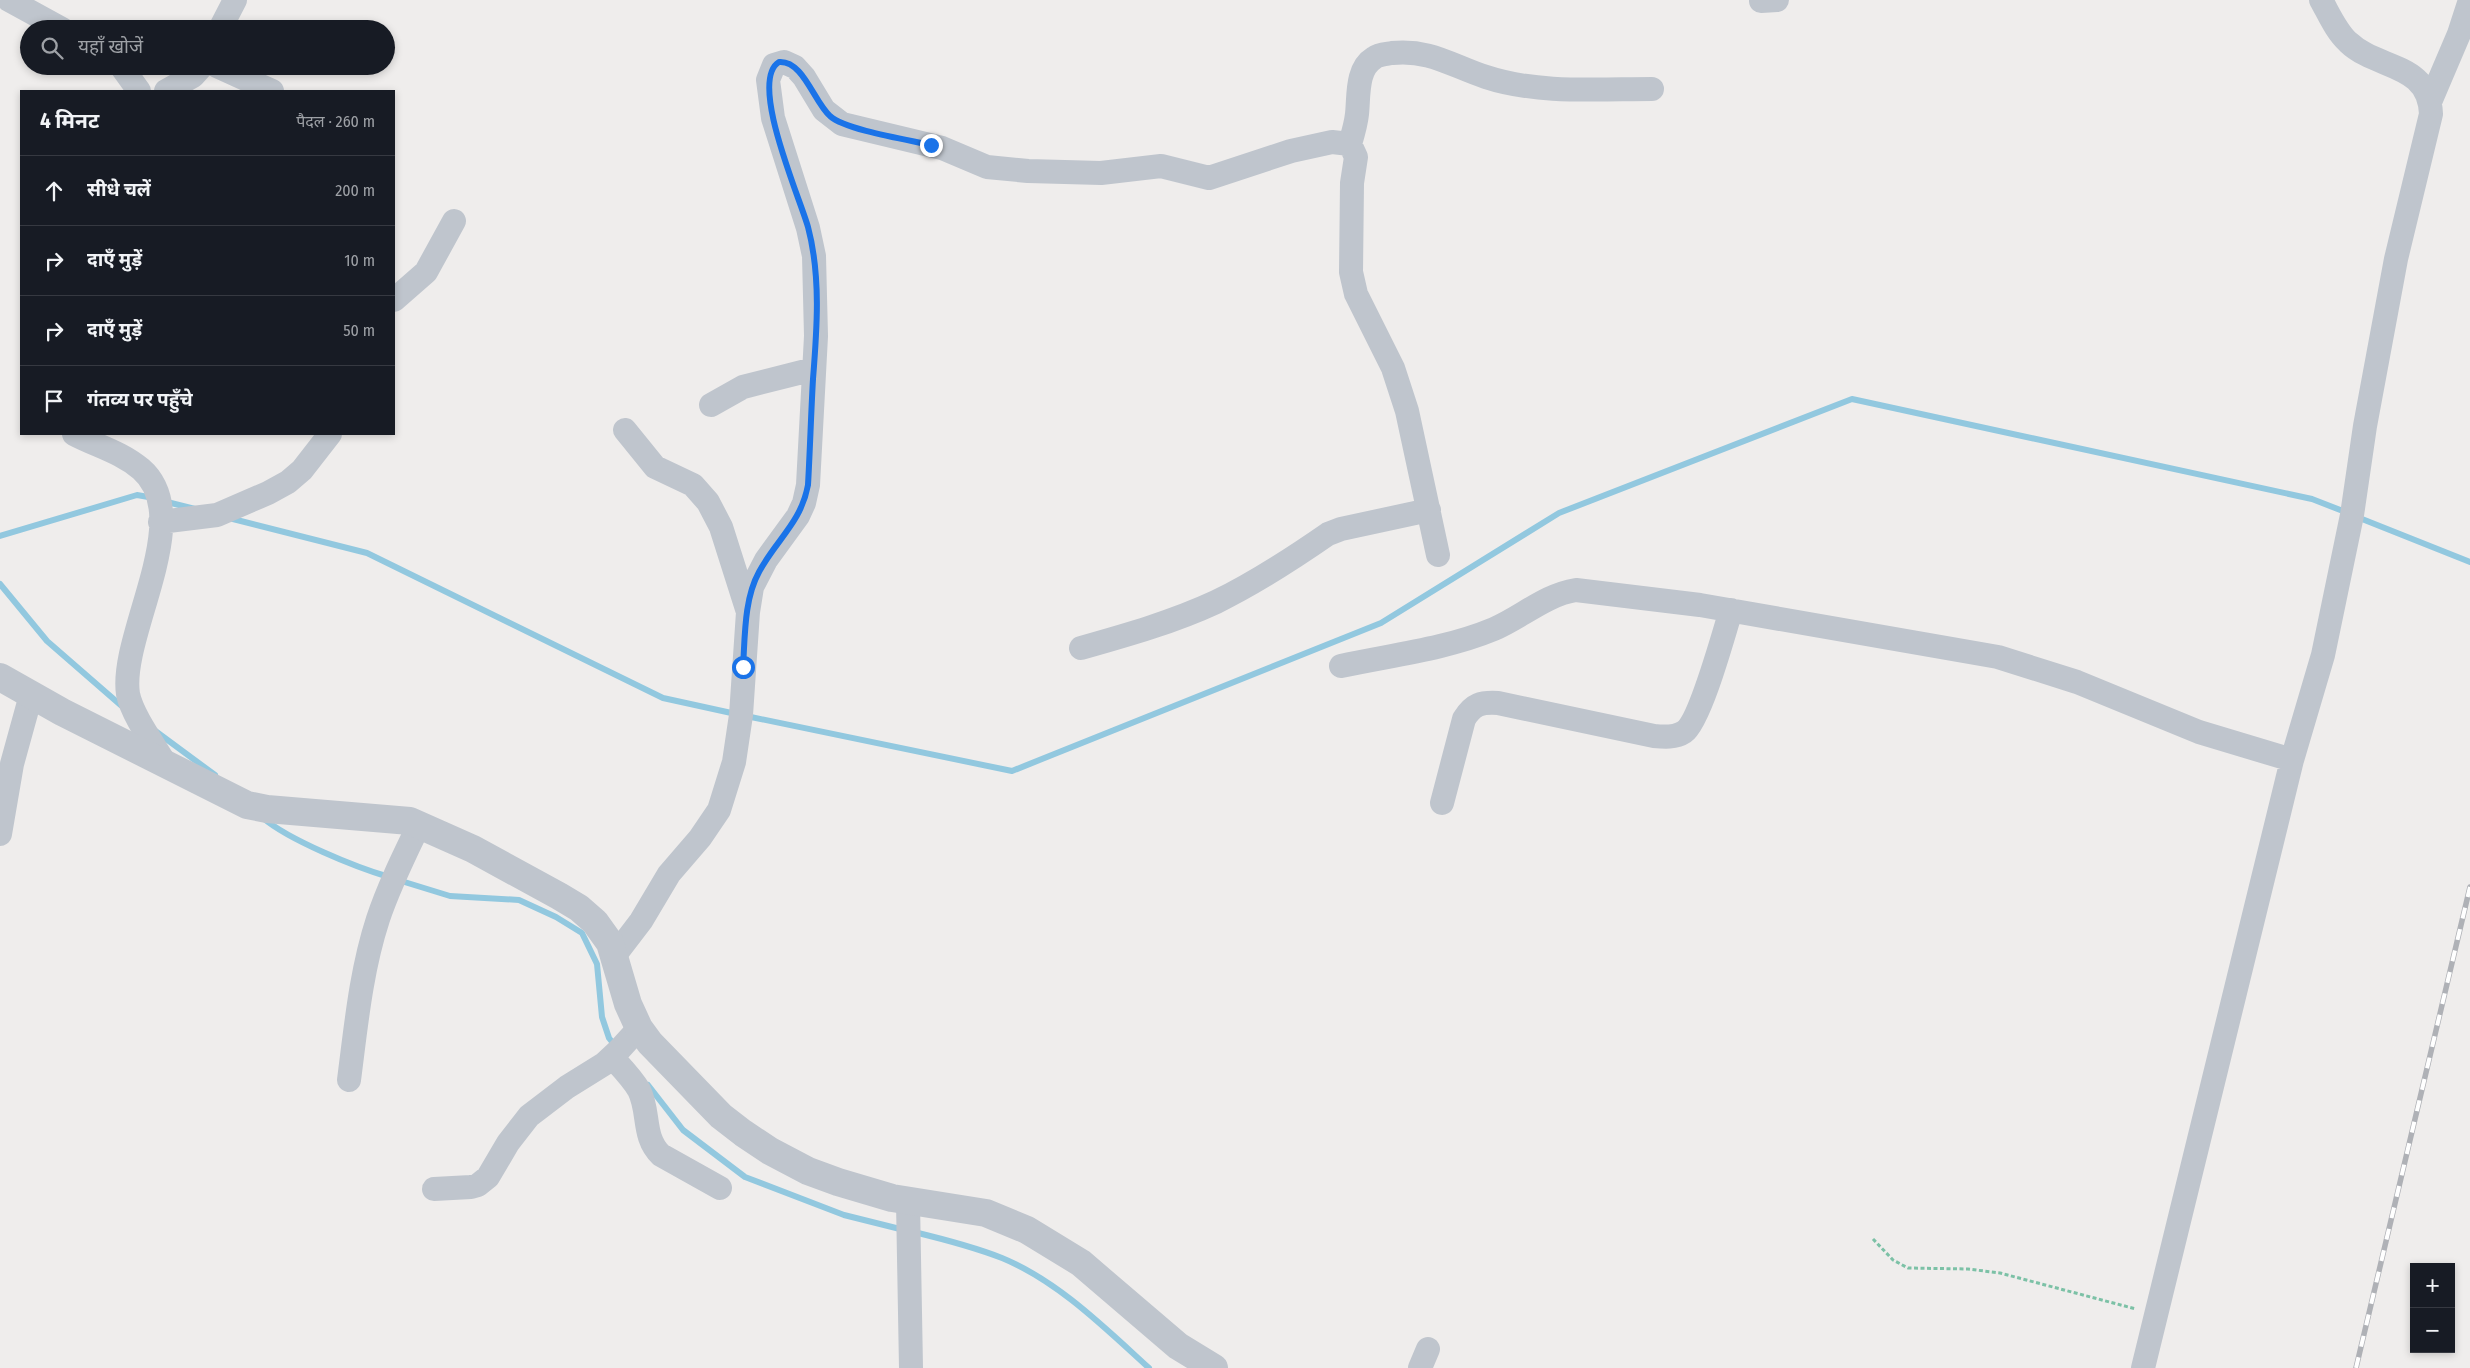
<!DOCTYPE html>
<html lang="hi">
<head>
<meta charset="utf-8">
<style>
	:root { --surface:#171b24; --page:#242831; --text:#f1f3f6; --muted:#9ea1a6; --line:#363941 }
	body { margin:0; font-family:"Fira Sans Condensed","Noto Sans Devanagari",sans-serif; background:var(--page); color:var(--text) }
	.controls { position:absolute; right:15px; bottom:15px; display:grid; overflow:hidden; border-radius:0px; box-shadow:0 2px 8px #0003 }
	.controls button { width:45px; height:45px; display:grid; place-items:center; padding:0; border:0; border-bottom:1px solid var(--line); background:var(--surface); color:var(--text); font:25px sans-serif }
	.stop { position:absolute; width:15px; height:15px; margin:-11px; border:4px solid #1a73e8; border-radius:50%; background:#fff }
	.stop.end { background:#1a73e8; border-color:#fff; box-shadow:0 1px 5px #0008 }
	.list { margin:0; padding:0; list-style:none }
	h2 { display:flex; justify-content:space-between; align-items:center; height:65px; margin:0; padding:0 20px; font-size:21px }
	h2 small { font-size:16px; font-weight:400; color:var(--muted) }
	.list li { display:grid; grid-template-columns:32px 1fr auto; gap:15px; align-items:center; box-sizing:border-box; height:70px; padding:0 20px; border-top:1px solid var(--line) }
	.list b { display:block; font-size:19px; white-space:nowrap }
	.list em { font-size:16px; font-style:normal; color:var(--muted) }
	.icon { flex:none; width:28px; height:28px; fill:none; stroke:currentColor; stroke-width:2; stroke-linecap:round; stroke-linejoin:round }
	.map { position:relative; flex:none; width:2470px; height:1368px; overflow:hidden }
	.search { position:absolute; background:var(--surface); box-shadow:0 2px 8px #0003; left:20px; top:20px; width:375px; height:55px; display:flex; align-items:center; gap:12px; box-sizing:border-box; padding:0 18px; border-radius:28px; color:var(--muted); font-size:19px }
	.panel { position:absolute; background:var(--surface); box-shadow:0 2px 8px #0003; left:20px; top:90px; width:375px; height:345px; border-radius:0px }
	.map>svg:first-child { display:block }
</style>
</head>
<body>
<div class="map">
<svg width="2470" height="1368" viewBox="0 0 2470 1368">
	<rect width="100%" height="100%" fill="#efedec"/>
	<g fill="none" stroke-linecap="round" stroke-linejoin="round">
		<path stroke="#92c8df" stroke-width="6" d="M163 501 195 509
			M2357 517 2470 562
			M229 518 367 553 663 698 736 714
			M0 536 137 495 154 498
			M0 584 47 641 124 708
			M746 716 1012 771 1381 623 1559 513 1852 399 2312 499 2348 513
			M154 730 215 775
			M263 818C289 840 355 867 389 877
			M398 880 450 896 519 900 556 917 582 933 597 964 602 1017 609 1038 616 1047
			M648 1085 683 1130 745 1177 844 1215 904 1230
			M914 1232C943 1239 974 1247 1002 1258 1058 1281 1105 1328 1149 1368"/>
		<path stroke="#7cc1a6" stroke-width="3" stroke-dasharray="4 2.5" stroke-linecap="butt" d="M1873 1239 1893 1260 1908 1268 1968 1269 2000 1273 2136 1309"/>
		<path stroke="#bfc5cd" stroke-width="24" d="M9 0 62 29
			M1761 1 1777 0
			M220 29 235 0
			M121 66 139 91
			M217 66 272 91
			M166 91 193 76 202 66
			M2430 102 2459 34 2470 0
			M1350 144C1353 134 1356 124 1357 114 1359 96 1356 69 1374 58 1379 54 1386 54 1392 53 1430 49 1452 66 1486 77 1537 94 1599 89 1652 89
			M394 300 426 272 454 221
			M711 405 743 387 814 369
			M625 430 655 467 693 485 708 502 721 527 748 612
			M74 434C97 446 121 452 141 469 197 517 119 635 128 694 132 715 155 746 166 765
			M160 522 217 515 268 493 288 482 302 470 330 434
			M1081 648C1127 635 1173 622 1216 602 1255 583 1292 559 1328 534L1341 529 1429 510
			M1341 666C1392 655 1446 649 1494 629 1522 617 1545 595 1576 590L1700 605 1998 657 2077 682 2199 732 2292 760
			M1442 803 1464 719C1473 704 1481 702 1498 703L1654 736C1664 737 1675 738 1684 732 1700 721 1724 633 1731 610
			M0 834 12 764 31 695
			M615 955 641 921 669 874 700 838 719 810 734 762 741 715 748 612 752 587 766 560 798 516 804 503 808 485 816 336 814 256 808 228 773 118 768 80 774 65 784 62 795 67 804 77 824 110 842 124 942 148 987 167 1028 171 1101 173 1161 166 1209 178 1291 151 1332 142 1350 144 1356 157 1352 183 1351 272 1356 294 1393 368 1407 411 1438 555
			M612 1057C621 1067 632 1078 639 1090 650 1112 642 1137 661 1155L720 1188
			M349 1080C356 1026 361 971 378 919 389 886 404 856 419 825
			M434 1189 471 1187 478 1185 488 1177 508 1143 529 1116 567 1087 604 1064 619 1050 639 1028
			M908 1202 911 1368
			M1420 1368 1428 1349
			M2143 1368 2292 760 2323 655 2352 515 2365 426 2396 259 2431 114C2429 62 2377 70 2348 42 2336 31 2329 14 2321 0"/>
		<path stroke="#bfc5cd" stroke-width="28" d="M0 677 62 712 247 805 267 809 410 821 473 849 559 896 579 908 595 922 610 943 628 1004 639 1028 650 1043 721 1116 743 1133 770 1151 808 1171 838 1182 892 1198 986 1213 1027 1230 1081 1263 1178 1346 1214 1368"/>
		<defs>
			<path id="rail" d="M2356 1368 2470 887"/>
		</defs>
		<use href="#rail" stroke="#afb1b6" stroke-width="5.5"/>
		<use href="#rail" stroke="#fff" stroke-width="4" stroke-dasharray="11" stroke-linecap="butt"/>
	</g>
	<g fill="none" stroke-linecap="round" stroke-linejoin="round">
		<path stroke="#1a73e8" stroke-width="6" d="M743 667C745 637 744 599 759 572 776 540 801 523 808 485 810 450 811 414 813 379 817 329 821 276 808 227 800 198 748 81 779 62 803 60 814 102 830 116 845 130 909 140 931 145"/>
	</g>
</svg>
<div class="controls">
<button>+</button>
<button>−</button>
</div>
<div class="stop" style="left:743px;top:667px"></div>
<div class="stop end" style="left:931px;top:145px"></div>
<div class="search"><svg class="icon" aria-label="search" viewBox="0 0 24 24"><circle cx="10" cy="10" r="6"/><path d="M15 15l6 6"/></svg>यहाँ खोजें</div>
<section class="panel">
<h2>4 मिनट<small>पैदल · 260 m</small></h2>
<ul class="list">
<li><svg class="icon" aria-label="ahead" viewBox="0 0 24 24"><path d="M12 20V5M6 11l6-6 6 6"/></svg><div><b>सीधे चलें</b></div><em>200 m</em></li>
<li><svg class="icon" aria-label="right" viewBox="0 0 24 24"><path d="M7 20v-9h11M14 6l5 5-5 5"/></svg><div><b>दाएँ मुड़ें</b></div><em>10 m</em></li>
<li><svg class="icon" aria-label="right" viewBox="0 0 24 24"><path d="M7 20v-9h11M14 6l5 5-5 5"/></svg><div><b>दाएँ मुड़ें</b></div><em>50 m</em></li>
<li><svg class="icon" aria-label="arrive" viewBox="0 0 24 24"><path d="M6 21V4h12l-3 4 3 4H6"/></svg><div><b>गंतव्य पर पहुँचे</b></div></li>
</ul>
</section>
</div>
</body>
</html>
